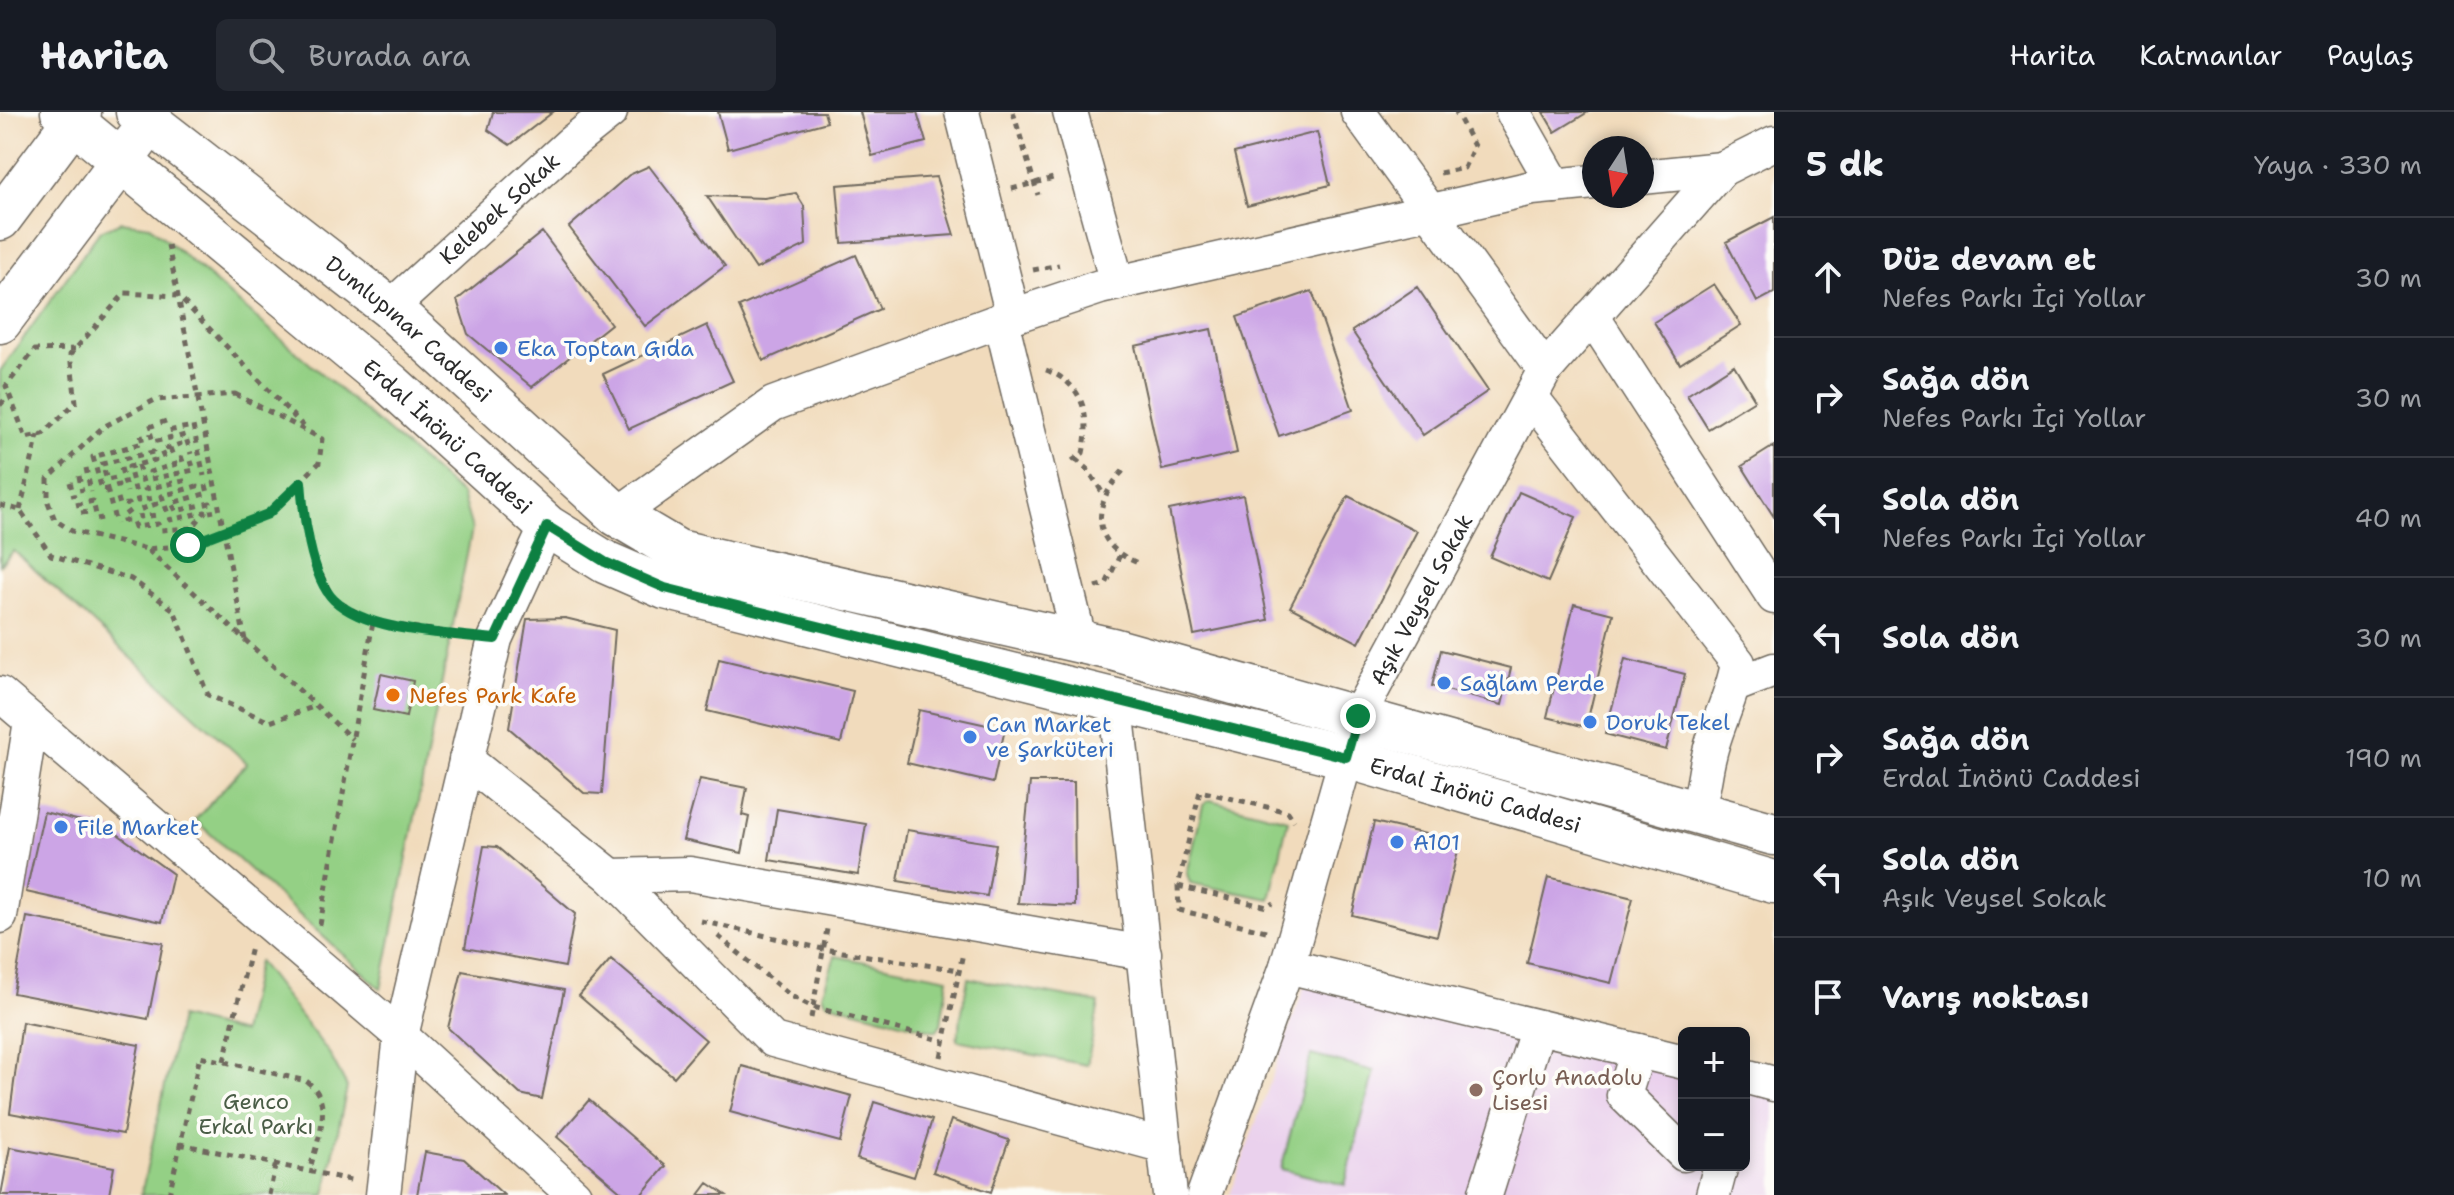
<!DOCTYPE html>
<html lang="tr">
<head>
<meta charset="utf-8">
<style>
	:root { --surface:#171b24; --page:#242831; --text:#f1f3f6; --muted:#9ea1a6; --line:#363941 }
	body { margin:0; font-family:"Shantell Sans",sans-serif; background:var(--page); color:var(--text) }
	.controls { position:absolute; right:24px; bottom:24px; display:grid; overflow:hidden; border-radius:12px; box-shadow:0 4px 12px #0003 }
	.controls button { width:72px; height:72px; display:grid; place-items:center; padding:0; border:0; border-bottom:2px solid var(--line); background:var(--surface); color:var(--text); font:40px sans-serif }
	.compass { position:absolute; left:1582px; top:24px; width:72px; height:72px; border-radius:50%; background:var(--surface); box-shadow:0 4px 12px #0003; rotate:192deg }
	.stop { position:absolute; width:24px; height:24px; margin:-18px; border:6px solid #0b8043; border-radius:50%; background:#fff }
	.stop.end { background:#0b8043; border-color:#fff; box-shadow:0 2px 8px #0008 }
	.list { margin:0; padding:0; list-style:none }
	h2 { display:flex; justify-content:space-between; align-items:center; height:104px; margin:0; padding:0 32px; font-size:34px }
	h2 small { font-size:26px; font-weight:400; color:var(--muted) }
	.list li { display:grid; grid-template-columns:52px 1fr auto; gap:24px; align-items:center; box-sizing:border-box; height:120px; padding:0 32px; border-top:2px solid var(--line) }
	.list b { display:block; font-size:30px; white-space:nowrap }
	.list p { margin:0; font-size:26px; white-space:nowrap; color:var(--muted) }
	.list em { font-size:26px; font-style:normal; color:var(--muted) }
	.icon { flex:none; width:44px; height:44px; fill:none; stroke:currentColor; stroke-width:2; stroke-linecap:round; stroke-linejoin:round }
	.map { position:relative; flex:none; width:1774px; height:1083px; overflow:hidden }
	header { display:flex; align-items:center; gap:48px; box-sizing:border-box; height:112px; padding:0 40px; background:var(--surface); border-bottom:2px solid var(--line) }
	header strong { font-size:38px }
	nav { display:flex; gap:44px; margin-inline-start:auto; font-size:28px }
	.search { width:560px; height:72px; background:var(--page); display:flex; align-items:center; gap:20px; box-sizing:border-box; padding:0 28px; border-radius:12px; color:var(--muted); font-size:30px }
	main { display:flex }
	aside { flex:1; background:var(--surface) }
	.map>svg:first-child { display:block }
</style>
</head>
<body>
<header>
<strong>Harita</strong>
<div class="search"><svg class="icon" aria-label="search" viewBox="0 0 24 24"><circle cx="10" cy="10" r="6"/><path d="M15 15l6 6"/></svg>Burada ara</div>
<nav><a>Harita</a><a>Katmanlar</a><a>Paylaş</a></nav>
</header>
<main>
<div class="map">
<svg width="1774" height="1083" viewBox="0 0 1774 1083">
	<rect width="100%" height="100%" fill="#fdfcf7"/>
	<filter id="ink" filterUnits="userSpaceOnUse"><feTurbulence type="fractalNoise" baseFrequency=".0125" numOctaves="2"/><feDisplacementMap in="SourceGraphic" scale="16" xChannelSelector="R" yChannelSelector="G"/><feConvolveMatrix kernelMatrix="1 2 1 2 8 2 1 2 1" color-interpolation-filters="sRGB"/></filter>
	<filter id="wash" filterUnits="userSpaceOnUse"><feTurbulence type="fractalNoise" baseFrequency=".006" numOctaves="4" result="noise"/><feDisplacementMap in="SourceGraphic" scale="32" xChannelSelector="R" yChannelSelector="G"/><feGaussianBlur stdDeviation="1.8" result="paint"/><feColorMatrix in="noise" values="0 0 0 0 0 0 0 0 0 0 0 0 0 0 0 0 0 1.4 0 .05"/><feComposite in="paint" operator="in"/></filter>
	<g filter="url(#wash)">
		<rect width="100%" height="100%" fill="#f1dbbc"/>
		<path fill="#ead1ed" d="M1305 873 1684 957V1053H1744V970L1774 980V1083H1230Z"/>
		<path fill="#94d085" stroke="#607e58" stroke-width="2" d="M121 110 150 114 462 383 472 417 381 877 195 708 247 651 14 439 0 453V259L100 119Z
			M1210 688 1288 708 1270 787 1190 771 1187 762 1203 693Z
			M835 844 948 866 941 912 936 919 825 890 822 883Z
			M258 849 329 941 347 975 325 1083H141L180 905 242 921Z
			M968 866 1099 891 1087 953 957 928Z
			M1311 943 1374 959 1345 1073 1281 1057Z"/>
		<g id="blocks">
			<path fill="#cca5e6" d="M493 0H553L510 33 488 18Z
				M718 0H824L827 10 728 37Z
				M860 0H917L926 30 872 44Z
				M1543 0H1588L1555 20Z
				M1317 20 1330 73 1247 94 1234 41Z
				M649 54 725 154 645 214 569 115 629 63Z
				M936 65 954 123 842 131 837 73Z
				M796 81 804 94 806 133 756 157 707 84 764 86Z
				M1774 105V181L1757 190 1726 130Z
				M542 120 611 212 532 275 468 222 457 188Z
				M856 143 880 197 763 249 739 195Z
				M1714 172 1741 213 1680 252 1654 210Z
				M1417 175 1488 279 1423 323 1352 219Z
				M1312 179 1353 298 1279 324 1237 205Z
				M707 213 733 269 629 317 603 262Z
				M1211 217 1237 341 1162 358 1135 234Z
				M1734 253 1755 288 1708 317 1687 283Z
				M1774 334V405L1742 354Z
				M1519 380 1576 405 1548 470 1490 445Z
				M1243 383 1268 508 1194 523 1169 398Z
				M1348 384 1417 419 1359 531 1290 495Z
				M1574 492 1613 502 1586 615 1547 605Z
				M565 506 615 518 602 682 584 681 509 616 527 507Z
				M1441 538 1511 556 1502 593 1432 574Z
				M719 547 853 579 841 631 707 599Z
				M1625 547 1685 562 1666 638 1605 622Z
				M381 562 413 569 406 605 373 598Z
				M919 598 1005 617 993 671 907 651Z
				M700 667 747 676 742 703 749 705 742 741 683 728Z
				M1030 670H1074L1075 794 1018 791Z
				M777 697 866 712 858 763 769 748Z
				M44 700 109 716 173 762 162 810 26 780Z
				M1374 710 1460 730 1437 824 1352 803Z
				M907 718 996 732 987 784 898 769Z
				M484 734 497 735 575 802 565 855 465 836Z
				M1548 765 1633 786 1611 871 1527 851Z
				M27 805 163 831 148 907 13 881Z
				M611 847 706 928 674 965 579 884Z
				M462 859 564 878 542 987 520 982 448 916Z
				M22 910 139 933 123 1022 10 1001Z
				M742 954 852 984 840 1030 730 1000Z
				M589 988 666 1054 641 1083H625L557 1025Z
				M874 990 932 1008 914 1065 857 1047Z
				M951 1008 1009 1028 991 1080 933 1060Z
				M10 1035 114 1055 109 1083H1Z
				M425 1040 464 1047 504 1083H417Z
				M708 1071 726 1083H699Z"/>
		</g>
	</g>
	<g filter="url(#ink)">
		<use href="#blocks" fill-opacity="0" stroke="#70695e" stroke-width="2"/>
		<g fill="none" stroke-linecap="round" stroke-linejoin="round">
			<defs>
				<g id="minor">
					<path d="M962 0 1013 204"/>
					<path d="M1070 0 1117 171"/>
					<path d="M1358 0 1545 258"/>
					<path d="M1513 0 1555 74"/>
					<path d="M1642 65 1722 57"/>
					<path id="s1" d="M390 196 570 32 610 0"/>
					<path d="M1592 204 1774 485"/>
					<path d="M1001 208 1080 531"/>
					<path d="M1531 285 1738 551C1733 584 1716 612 1709 644 1704 663 1704 681 1696 700"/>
					<path d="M617 403 773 292 1001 208 1100 175 1532 76 1594 70"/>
					<path d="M1735 573 1774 558"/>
					<path d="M0 582 401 924 574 1083"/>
					<path d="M1115 586 1170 1083"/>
					<path d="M466 648 611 764 773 928 1165 1034"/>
					<path d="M611 764 690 762 1144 841"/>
					<path d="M0 804 31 609"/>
					<path d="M1287 854 1684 950"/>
					<path d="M1638 939 1624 983 1684 1042"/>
					<path d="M1744 964 1774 972"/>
					<path d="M1486 1080 1538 915"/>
					<path d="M383 1083 401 924 495 527 547 414"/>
					<path id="s2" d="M1204 1083 1287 854 1358 604 1545 258 1722 57 1774 31"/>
					<path d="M1713 1083 1721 1053"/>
				</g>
				<g id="major">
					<path id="s3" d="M62 0 392 273 547 414 605 450 665 476 1346 645 1774 770"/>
					<path id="s4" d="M137 0 390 196 617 403 678 439 1112 537 1774 722"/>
					<path d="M0 107 80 0"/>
					<path d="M0 210 138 27"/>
				</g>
			</defs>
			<use href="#minor" stroke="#70695e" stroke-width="37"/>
			<use href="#major" stroke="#70695e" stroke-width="45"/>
			<path stroke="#70695e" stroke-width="5" stroke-dasharray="6 6" stroke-linecap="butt" d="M1013 0 1038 83
				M1440 61 1464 56 1474 34 1456 0
				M1012 77 1057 65
				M168 133 245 528
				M1033 158 1059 153
				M75 237 35 238 6 274 26 326 43 322 76 290 70 243 125 181 178 184 306 317
				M1046 258C1084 272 1091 304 1083 341L1068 352
				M235 282 322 327 319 351 268 402 188 433 147 437 72 419 55 408 48 390V367L103 315 155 288Z
				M0 293 9 283
				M166 309 149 315 153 330 170 326 168 319 193 314 204 364
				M141 323 143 331 93 345 102 378 118 374 116 366 107 368 102 352 153 340 155 348 129 355 138 389 153 386 156 392 139 398 140 405 157 403
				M170 336 173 344
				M181 344 183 350 150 360 151 367 194 358 191 349
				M164 346 161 339 180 332 178 325 185 323 191 342
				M1075 347 1088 358 1104 383
				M138 353 145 377 188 368
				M86 356 91 380
				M121 356 127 380
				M1123 359C1090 394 1091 435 1141 452
				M79 364 82 380
				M70 370 74 385
				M301 370 313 446 333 487 373 510
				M206 373 208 381 172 391 176 399 210 391 212 402
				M107 377 116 412
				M118 386 120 393 129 392 131 398 123 404 124 409H133L135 415 158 412 160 418 192 416 205 400 170 408 162 384 197 374 196 368
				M0 393 20 398 51 443 131 467 174 498 208 583 270 610 316 594
				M76 393 93 389 97 407 102 406
				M20 398 38 323
				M81 401 95 399
				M148 438 352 627
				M1096 475 1106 472 1120 443
				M1178 774 1267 795 1273 791
				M701 809 823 837 959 858
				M320 813 373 510 466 523
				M1266 819 1179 798 1178 774 1200 679 1288 700 1294 709
				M718 824 791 884 813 895 944 929
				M811 906 827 817
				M941 945 963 841
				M224 949 251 835
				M180 1032 355 1069
				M169 1083 200 944 306 969C336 989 317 1028 310 1057
				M269 1083 276 1050"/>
			<use href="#minor" stroke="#fff" stroke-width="34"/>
			<use href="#major" stroke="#fff" stroke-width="42"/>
		</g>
	</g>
	<g fill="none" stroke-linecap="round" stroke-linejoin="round" filter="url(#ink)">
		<path stroke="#0b8043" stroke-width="10" d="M188 433 268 402 301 370C303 400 311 466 334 488 369 521 448 521 495 527L547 414 605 450 665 476 1346 645 1358 604"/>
	</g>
	<g fill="#3f7fe0" stroke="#fdfcf7" stroke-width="3">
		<circle cx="501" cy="236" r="8"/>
		<circle cx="1444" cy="571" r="8"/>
		<circle cx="1590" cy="610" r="8"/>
		<circle cx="970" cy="625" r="8"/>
		<circle cx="61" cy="715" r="8"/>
		<circle cx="1397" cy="730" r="8"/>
	</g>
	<circle fill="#e8710a" stroke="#fdfcf7" stroke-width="3" cx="393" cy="583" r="8"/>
	<circle fill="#8d6e63" stroke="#fdfcf7" stroke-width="3" cx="1476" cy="978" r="8"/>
	<g text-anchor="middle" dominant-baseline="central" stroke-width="7" stroke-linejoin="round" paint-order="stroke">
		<g font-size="22" fill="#2b2b2b" stroke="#fdfcf7">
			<text stroke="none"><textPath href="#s1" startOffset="148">Kelebek Sokak</textPath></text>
			<text stroke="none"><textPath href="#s4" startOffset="348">Dumlupınar Caddesi</textPath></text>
			<text stroke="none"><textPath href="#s3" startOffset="504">Erdal İnönü Caddesi</textPath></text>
			<text stroke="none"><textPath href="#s2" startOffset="636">Aşık Veysel Sokak</textPath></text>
			<text stroke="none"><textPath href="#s3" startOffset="1608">Erdal İnönü Caddesi</textPath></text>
		</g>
		<g font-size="22" fill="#366cbe" stroke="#fdfcf7" text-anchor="start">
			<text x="517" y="236">Eka Toptan Gıda</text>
			<text x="1460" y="571">Sağlam Perde</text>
			<text x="1606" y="610">Doruk Tekel</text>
			<text x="986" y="612">Can Market<tspan x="986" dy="25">ve Şarküteri</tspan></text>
			<text x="77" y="715">File Market</text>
			<text x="1413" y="730">A101</text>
		</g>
		<g font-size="22" fill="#c56008" stroke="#fdfcf7" text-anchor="start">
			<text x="409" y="583">Nefes Park Kafe</text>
		</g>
		<g font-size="22" fill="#785e54" stroke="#fdfcf7" text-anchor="start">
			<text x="1492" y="965">Çorlu Anadolu<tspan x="1492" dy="25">Lisesi</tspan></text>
		</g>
		<g font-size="22" fill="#4a5d46" stroke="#fdfcf7">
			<text x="256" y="989">Genco<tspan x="256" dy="25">Erkal Parkı</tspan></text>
		</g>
	</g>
</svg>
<div class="controls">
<button>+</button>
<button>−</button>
</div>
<svg class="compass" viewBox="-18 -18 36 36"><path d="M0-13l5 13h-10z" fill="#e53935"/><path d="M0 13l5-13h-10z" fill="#9ea1a6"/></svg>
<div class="stop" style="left:188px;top:433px"></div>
<div class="stop end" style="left:1358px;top:604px"></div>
</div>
<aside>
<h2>5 dk<small>Yaya · 330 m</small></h2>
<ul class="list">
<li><svg class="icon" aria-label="ahead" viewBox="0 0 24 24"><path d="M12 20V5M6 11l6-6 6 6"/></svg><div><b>Düz devam et</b><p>Nefes Parkı İçi Yollar</p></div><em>30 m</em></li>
<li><svg class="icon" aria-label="right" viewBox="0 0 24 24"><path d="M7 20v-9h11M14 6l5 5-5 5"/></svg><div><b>Sağa dön</b><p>Nefes Parkı İçi Yollar</p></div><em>30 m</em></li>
<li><svg class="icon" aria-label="left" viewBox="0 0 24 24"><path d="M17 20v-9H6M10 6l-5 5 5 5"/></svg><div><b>Sola dön</b><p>Nefes Parkı İçi Yollar</p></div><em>40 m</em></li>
<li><svg class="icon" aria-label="left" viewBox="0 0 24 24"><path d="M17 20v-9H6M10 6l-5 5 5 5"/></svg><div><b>Sola dön</b></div><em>30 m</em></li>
<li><svg class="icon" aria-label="right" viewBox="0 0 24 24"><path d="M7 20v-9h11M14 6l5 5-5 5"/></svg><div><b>Sağa dön</b><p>Erdal İnönü Caddesi</p></div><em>190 m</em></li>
<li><svg class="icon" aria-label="left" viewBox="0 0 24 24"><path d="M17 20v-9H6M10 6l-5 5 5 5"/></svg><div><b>Sola dön</b><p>Aşık Veysel Sokak</p></div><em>10 m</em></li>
<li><svg class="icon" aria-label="arrive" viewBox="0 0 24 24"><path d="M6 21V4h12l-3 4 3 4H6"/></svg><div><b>Varış noktası</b></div></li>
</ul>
</aside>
</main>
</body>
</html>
